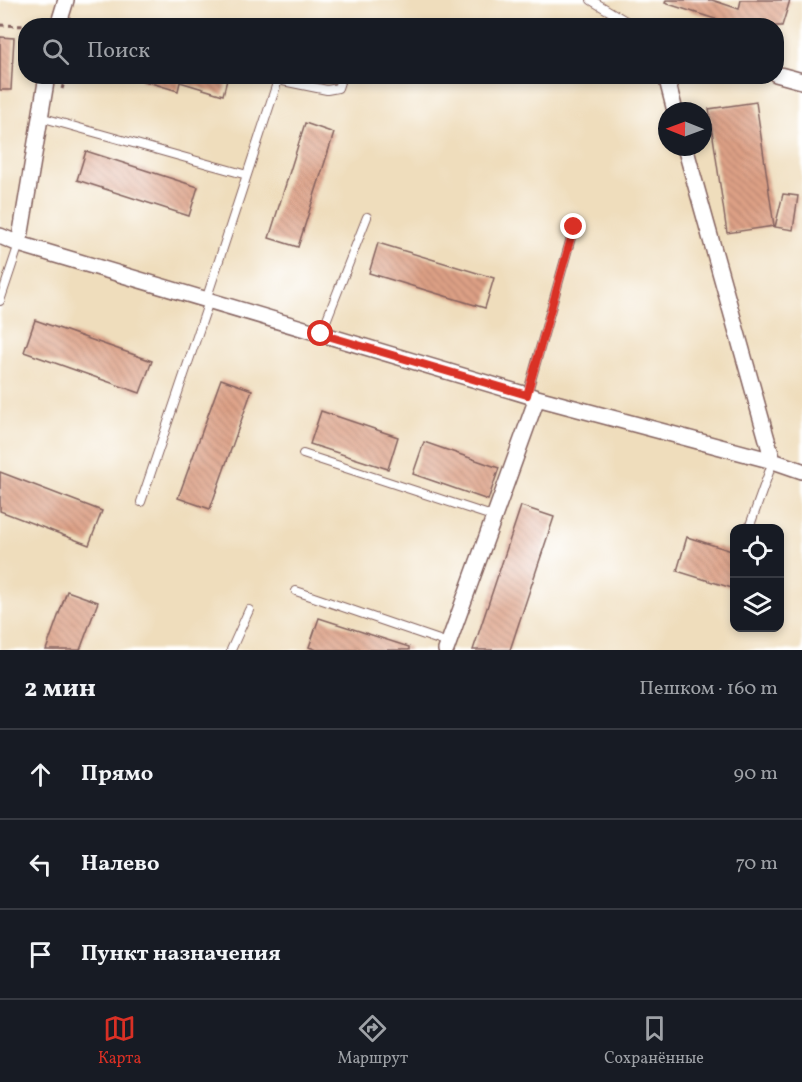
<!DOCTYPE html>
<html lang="ru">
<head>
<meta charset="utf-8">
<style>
	:root { --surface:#171b24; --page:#242831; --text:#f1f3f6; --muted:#9ea1a6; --line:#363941; --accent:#d93025 }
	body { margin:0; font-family:Vollkorn,serif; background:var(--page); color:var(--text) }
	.controls { position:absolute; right:18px; bottom:18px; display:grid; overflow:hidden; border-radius:12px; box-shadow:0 3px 9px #0003 }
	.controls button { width:54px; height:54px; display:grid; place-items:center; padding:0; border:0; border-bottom:2px solid var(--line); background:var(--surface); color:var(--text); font:30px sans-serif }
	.compass { position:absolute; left:658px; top:102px; width:54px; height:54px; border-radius:50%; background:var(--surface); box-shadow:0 3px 9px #0003; rotate:271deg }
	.stop { position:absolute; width:18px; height:18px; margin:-14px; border:4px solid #d93025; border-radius:50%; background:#fff }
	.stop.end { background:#d93025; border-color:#fff; box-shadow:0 2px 6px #0008 }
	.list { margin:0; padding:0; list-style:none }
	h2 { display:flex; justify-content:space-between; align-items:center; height:78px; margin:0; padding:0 24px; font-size:26px }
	h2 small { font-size:20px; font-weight:400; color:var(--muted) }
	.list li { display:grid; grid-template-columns:39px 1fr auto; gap:18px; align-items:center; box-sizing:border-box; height:90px; padding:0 24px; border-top:2px solid var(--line) }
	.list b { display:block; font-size:22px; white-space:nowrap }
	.list em { font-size:20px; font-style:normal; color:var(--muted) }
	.icon { flex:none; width:33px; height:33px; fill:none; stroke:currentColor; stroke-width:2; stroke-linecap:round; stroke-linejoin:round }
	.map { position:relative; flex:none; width:802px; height:650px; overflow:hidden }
	.search { position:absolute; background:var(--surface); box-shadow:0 3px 9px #0003; left:18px; right:18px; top:18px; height:66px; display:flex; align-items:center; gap:15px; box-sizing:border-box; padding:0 21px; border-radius:24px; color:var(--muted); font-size:22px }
	.sheet { height:348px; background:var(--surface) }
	nav { display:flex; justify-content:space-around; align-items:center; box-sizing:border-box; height:84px; border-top:2px solid var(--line); background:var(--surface); font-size:16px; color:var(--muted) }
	nav a { display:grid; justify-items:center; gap:3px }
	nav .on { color:var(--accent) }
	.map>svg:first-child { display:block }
</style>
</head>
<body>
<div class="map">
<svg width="802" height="650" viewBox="0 0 802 650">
	<defs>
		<pattern id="building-back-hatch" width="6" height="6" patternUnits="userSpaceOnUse" patternTransform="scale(1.5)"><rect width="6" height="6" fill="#dda085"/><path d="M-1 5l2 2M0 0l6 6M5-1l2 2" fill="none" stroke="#b5826d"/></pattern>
	</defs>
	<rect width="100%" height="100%" fill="#fff"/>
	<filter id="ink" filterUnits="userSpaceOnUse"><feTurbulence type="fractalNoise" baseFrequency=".0167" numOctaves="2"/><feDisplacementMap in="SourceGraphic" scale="12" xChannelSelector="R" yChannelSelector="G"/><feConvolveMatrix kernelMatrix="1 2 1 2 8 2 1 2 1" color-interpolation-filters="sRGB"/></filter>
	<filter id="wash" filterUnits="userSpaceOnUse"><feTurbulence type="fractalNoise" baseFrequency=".008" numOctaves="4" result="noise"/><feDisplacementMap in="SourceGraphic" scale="24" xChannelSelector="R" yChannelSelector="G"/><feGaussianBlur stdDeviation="1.35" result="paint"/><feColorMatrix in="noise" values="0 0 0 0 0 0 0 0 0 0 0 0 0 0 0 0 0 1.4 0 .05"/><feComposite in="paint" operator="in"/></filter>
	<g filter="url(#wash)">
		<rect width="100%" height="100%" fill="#efddbc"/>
		<g id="blocks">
			<path fill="url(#building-back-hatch)" d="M666 0H712L739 9 741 0H790L782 26H737L665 3Z
				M0 37 14 38 11 90H0Z
				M142 76H228L223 95 180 82 178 91 141 80Z
				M756 102 774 226 727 233 709 109Z
				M305 123 334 133 298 247 269 238Z
				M86 151 198 187 189 216 77 180Z
				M783 194 798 196 793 230 775 227Z
				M378 243 494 278 485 308 369 273Z
				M35 320 152 361 140 393 24 352Z
				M221 379 252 390 210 509 178 498Z
				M321 411 398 437 388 469 310 444Z
				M424 442 499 468 488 500 413 474Z
				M0 472 102 511 89 545 0 511Z
				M521 506 554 517 510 650H473Z
				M687 537 735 552V589L677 571Z
				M67 591 98 602 80 650H46Z
				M319 618 409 647V650H317L309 647Z"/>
		</g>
	</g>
	<g filter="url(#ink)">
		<use href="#blocks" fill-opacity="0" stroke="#84625e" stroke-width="1.5"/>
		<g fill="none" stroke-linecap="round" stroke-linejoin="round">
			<defs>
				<path id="service" d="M591 0 634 26
					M40 117 247 175
					M206 300 278 80 327 90 338 88 342 76
					M0 301 19 244
					M321 334 367 217
					M527 395 574 227
					M303 454 495 517
					M141 502 209 301
					M749 528 773 461
					M296 591 448 643
					M231 650 249 610"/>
				<path id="minor" d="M58 26 66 0
					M776 74 802 81
					M666 76 675 111
					M685 147 773 461
					M0 236 19 244 537 398 773 461 802 471
					M19 244 47 76
					M446 650 537 398"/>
			</defs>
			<use href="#service" stroke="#84625e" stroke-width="10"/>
			<use href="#minor" stroke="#84625e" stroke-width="18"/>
			<path stroke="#84625e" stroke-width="3" stroke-dasharray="4.5 4.5" stroke-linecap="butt" d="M0 25 26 26
				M62 89 66 76"/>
			<use href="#service" stroke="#fff" stroke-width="8"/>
			<use href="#minor" stroke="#fff" stroke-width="15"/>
		</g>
	</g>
	<g fill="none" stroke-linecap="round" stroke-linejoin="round" filter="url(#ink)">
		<path stroke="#d93025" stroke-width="8" d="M321 334 527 395 574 227"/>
	</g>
</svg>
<div class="controls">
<button><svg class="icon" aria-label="locate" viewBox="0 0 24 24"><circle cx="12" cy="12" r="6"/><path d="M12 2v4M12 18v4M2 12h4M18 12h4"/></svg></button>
<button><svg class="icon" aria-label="layers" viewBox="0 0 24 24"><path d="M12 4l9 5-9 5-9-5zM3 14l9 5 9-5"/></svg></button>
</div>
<svg class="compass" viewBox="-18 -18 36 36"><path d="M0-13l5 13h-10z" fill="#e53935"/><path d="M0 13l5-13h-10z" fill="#9ea1a6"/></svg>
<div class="stop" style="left:321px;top:334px"></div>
<div class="stop end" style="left:574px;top:227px"></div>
<div class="search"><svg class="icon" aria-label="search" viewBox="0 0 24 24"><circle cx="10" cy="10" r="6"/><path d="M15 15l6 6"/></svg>Поиск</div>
</div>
<section class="sheet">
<h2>2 мин<small>Пешком · 160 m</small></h2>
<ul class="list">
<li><svg class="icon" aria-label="ahead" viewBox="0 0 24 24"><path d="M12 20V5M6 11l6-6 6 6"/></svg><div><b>Прямо</b></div><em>90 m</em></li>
<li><svg class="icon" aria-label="left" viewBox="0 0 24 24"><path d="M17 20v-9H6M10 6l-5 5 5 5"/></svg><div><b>Налево</b></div><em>70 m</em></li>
<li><svg class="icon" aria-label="arrive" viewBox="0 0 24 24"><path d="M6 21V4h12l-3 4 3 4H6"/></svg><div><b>Пункт назначения</b></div></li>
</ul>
</section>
<nav>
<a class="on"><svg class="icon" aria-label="map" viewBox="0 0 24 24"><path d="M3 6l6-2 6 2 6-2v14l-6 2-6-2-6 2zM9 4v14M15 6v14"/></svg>Карта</a>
<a><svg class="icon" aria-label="directions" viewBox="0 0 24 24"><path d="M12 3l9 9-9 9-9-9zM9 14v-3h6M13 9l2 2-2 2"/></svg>Маршрут</a>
<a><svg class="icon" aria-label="saved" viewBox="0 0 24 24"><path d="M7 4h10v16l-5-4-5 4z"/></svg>Сохранённые</a>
</nav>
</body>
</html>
